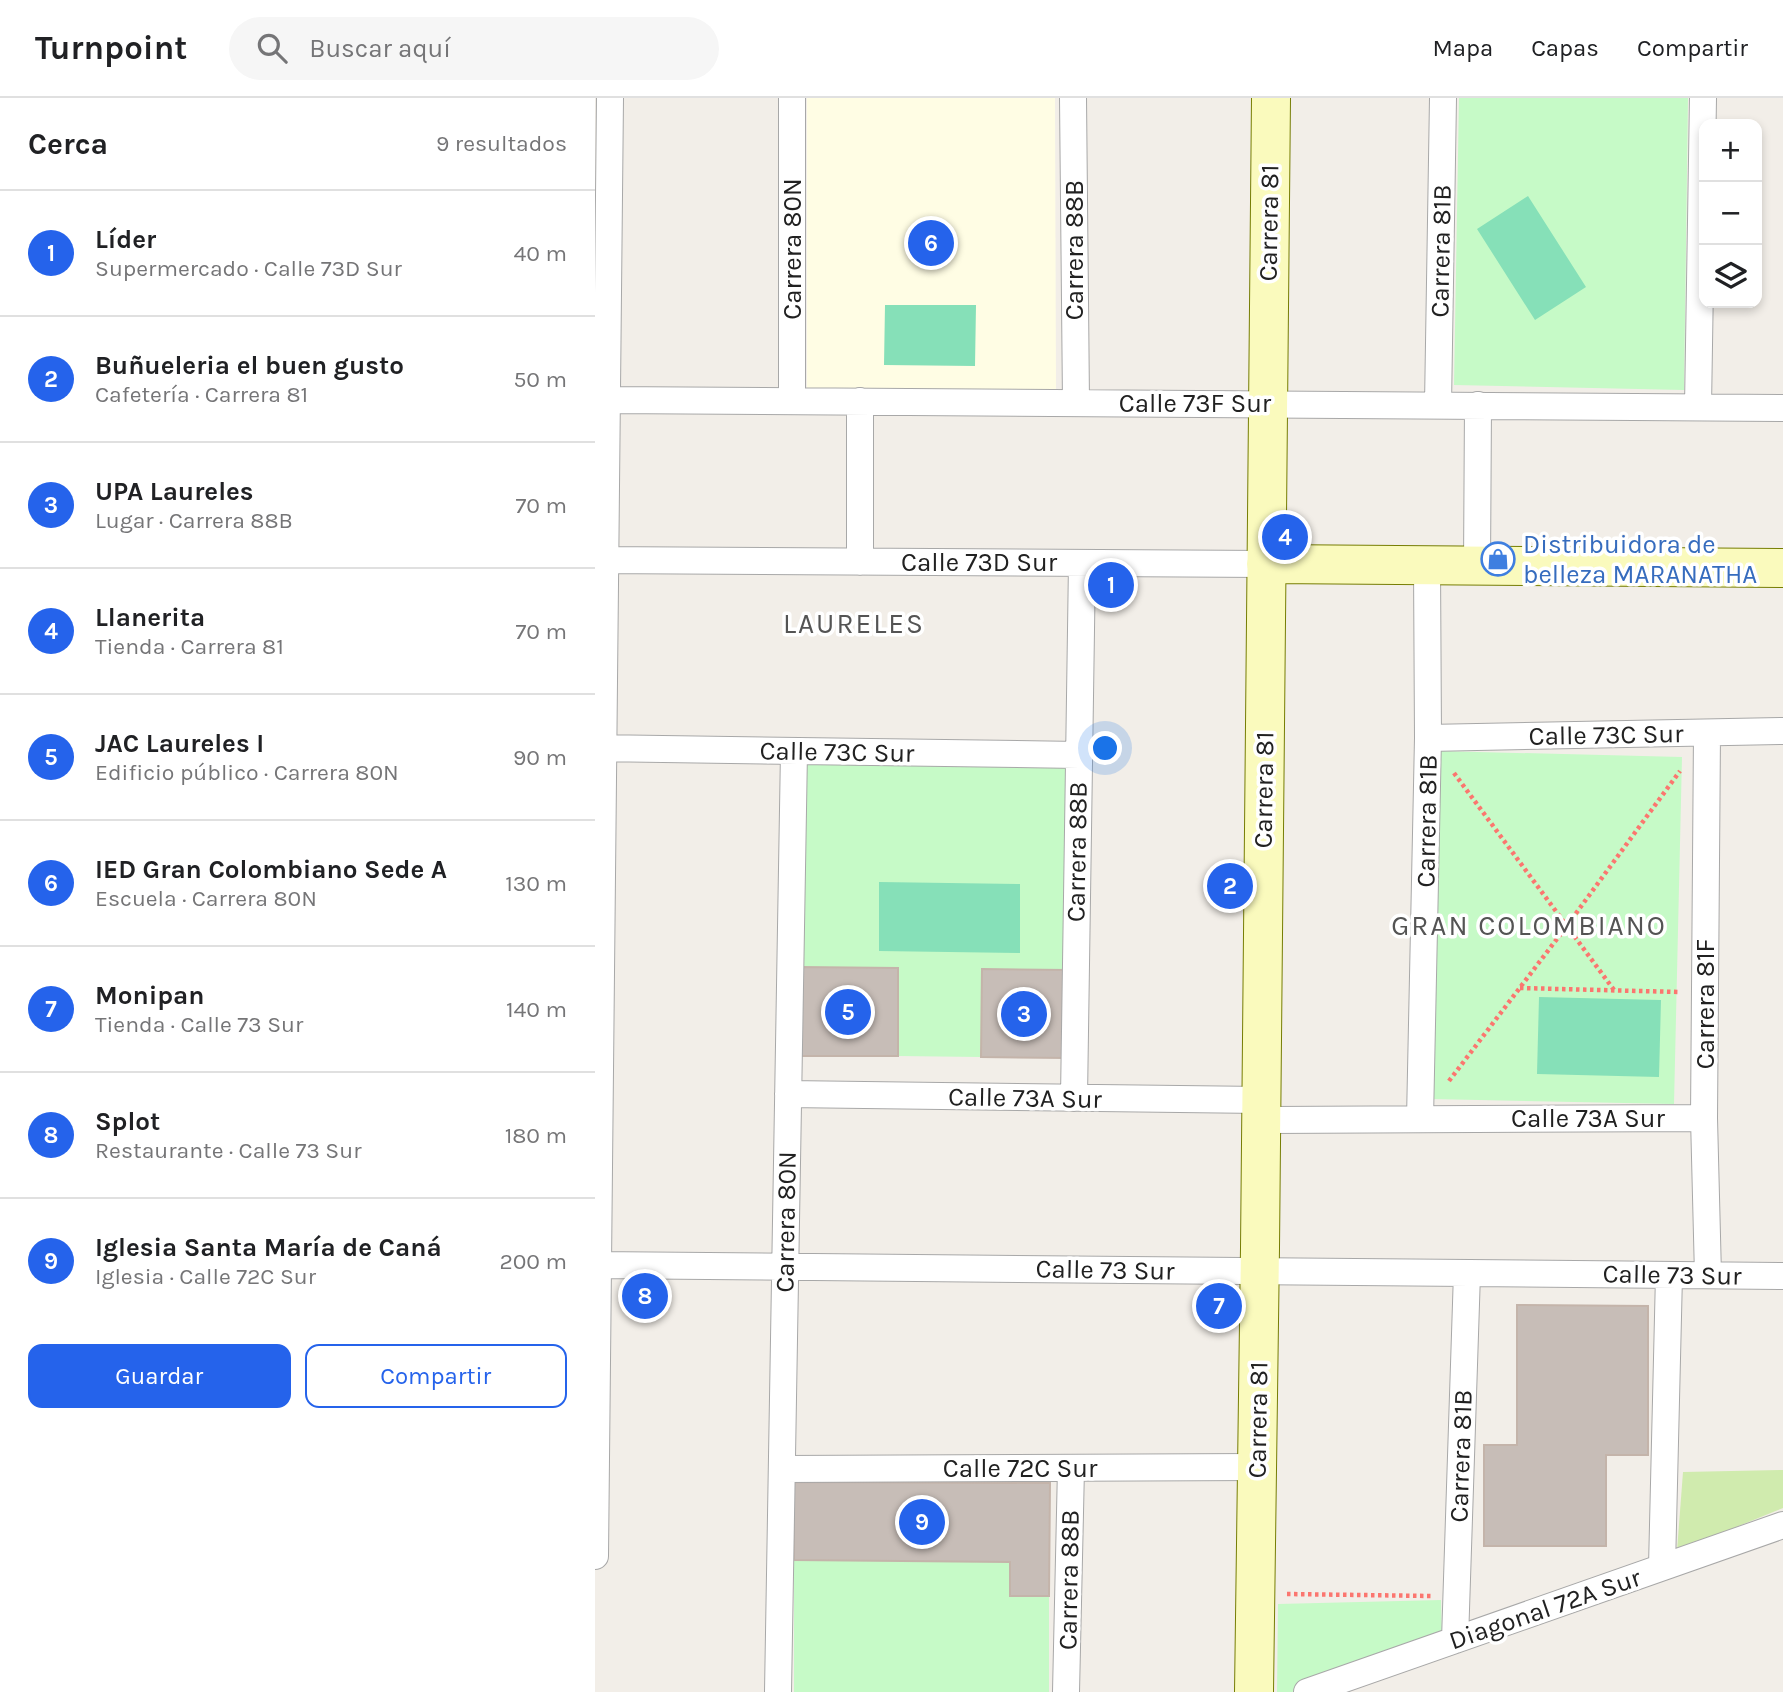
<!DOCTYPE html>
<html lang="es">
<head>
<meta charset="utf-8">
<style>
	:root { --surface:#fff; --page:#f6f6f6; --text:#202124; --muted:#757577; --line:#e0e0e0; --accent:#2563eb }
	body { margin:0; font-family:Karla,sans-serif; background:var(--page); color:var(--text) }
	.controls { position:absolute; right:21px; top:21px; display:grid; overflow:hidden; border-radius:14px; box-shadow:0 4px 10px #0003 }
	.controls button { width:63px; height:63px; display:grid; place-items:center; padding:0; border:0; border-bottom:2px solid var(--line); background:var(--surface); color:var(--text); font:35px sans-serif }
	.you { position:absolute; left:511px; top:651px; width:24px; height:24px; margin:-18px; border:5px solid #fff; border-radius:50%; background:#1a73e8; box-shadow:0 0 0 10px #1a73e833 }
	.badge { display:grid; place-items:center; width:46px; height:46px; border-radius:50%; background:var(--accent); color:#fff; font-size:23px; font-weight:700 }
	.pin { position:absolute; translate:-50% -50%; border:4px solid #fff; box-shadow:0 2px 7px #0006 }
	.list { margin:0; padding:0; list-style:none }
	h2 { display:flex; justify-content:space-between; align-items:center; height:91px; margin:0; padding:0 28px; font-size:30px }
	h2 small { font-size:23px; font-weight:400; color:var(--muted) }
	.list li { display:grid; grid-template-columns:46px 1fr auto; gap:21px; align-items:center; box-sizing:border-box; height:126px; padding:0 28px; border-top:2px solid var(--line) }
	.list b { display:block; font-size:26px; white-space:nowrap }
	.list p { margin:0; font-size:23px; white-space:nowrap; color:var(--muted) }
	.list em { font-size:23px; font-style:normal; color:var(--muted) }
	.actions { display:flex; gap:14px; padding:21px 28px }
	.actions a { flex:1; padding:16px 0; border:2px solid var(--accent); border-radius:14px; text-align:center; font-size:24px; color:var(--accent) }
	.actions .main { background:var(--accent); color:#fff }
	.icon { flex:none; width:38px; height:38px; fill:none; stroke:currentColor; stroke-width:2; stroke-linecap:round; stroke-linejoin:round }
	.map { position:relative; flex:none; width:1188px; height:1594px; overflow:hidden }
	header { display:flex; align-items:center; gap:42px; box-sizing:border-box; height:98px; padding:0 35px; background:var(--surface); border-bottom:2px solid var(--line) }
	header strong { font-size:33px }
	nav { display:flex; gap:38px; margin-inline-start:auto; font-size:24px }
	.search { width:490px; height:63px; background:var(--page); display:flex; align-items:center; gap:18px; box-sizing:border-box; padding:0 24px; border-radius:38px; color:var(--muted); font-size:26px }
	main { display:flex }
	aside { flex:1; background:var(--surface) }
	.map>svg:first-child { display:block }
</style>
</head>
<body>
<header>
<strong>Turnpoint</strong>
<div class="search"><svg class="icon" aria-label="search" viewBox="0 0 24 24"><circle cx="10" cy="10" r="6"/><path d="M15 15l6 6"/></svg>Buscar aquí</div>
<nav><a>Mapa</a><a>Capas</a><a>Compartir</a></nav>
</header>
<main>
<aside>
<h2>Cerca<small>9 resultados</small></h2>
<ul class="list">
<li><span class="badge">1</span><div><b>Líder</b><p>Supermercado · Calle 73D Sur</p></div><em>40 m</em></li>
<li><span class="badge">2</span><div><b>Buñueleria el buen gusto</b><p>Cafetería · Carrera 81</p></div><em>50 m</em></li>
<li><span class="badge">3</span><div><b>UPA Laureles</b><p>Lugar · Carrera 88B</p></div><em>70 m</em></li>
<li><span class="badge">4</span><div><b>Llanerita</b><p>Tienda · Carrera 81</p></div><em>70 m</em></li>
<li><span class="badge">5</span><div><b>JAC Laureles I</b><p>Edificio público · Carrera 80N</p></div><em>90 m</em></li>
<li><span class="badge">6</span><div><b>IED Gran Colombiano Sede A</b><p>Escuela · Carrera 80N</p></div><em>130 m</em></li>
<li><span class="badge">7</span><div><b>Monipan</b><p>Tienda · Calle 73 Sur</p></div><em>140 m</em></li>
<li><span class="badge">8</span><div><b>Splot</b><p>Restaurante · Calle 73 Sur</p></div><em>180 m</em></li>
<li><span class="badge">9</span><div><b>Iglesia Santa María de Caná</b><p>Iglesia · Calle 72C Sur</p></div><em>200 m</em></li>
</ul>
<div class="actions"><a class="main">Guardar</a><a>Compartir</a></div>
</aside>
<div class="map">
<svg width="1188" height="1594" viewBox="0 0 1188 1594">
	<rect width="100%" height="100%" fill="#f2eee8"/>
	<path fill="#fffde4" d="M212 0H460L461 291H212Z"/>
	<path fill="#d0ebae" d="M1188 1372V1410L1082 1453 1088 1374Z"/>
	<path fill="#c6fac7" d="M864 0H1093L1089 292 859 287Z
		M843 653 1087 659 1079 1006 836 1001Z
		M205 665 473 667 472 872 387 871 386 959 303 958V870L204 869Z
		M199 1462 415 1464V1498H454V1594H199Z
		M846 1502 847 1540 697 1594H682L683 1506Z"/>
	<path fill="#86e0b8" d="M933 98 991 189 940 222 882 131Z
		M290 207H381L380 268 289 267Z
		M284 784 425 786V855L284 853Z
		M944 899 1066 902 1064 979 942 976Z"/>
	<path fill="#c7bdb7" stroke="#c4b4aa" stroke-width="2" d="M204 869 303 870V958H203Z
		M387 871 472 872 471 960 386 959Z
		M922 1207 1053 1208V1357H1011V1448H889V1347H922Z
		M199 1384 455 1385 454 1498H415V1464L199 1462Z"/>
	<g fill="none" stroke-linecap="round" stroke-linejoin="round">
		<defs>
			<path id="street" d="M478 0 481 304
				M12 302 1188 310
				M197 302V0
				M265 303V464
				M843 307 848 0
				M1103 309 1108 0
				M0 462 671 466
				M882 468 883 307
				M1112 635 1109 1020 1113 1177
				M833 640 1188 633
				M0 650 484 657
				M193 996 666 1002
				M479 1000 487 465
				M825 1021 833 640 832 468
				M666 1022 1109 1020
				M0 1167 1188 1178
				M187 1371 662 1369
				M0 1458 15 0
				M1067 1469 1074 1177
				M860 1542 872 1175
				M183 1594 199 653
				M471 1594 476 1370
				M712 1594 1188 1427"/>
			<path id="secondary" d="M671 466 1188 470
				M659 1594 665 1150 676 0"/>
		</defs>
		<use href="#street" stroke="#a8a8a8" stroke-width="28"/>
		<use href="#secondary" stroke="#767d04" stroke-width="40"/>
		<path stroke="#fb766f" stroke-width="4.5" stroke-dasharray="3.5 3.5" stroke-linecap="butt" d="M859 675 1019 892
			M925 890 1084 894
			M854 983 971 829 1085 673
			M692 1496 837 1498"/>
		<use href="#street" stroke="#fff" stroke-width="26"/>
		<use href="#secondary" stroke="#fafabd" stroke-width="38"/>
	</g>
	<defs>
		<symbol id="shop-ring" viewBox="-11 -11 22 22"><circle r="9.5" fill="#fff" stroke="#3f7fe0" stroke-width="1.5"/><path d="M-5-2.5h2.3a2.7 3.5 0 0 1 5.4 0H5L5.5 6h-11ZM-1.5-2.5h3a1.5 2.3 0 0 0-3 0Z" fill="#3f7fe0"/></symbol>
	</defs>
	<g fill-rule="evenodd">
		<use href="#shop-ring" x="884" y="442" width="38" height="38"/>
	</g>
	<g text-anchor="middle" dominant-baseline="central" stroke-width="7" stroke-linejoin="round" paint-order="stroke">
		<g font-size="26" fill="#212121" stroke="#fff">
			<text transform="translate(674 125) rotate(-89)">Carrera 81</text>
			<text transform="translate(197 151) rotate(-90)">Carrera 80N</text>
			<text transform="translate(479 152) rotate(-90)">Carrera 88B</text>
			<text transform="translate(846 153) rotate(-89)">Carrera 81B</text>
			<text x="600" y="305">Calle 73F Sur</text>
			<text x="384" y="464">Calle 73D Sur</text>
			<text transform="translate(1011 637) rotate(-1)">Calle 73C Sur</text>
			<text transform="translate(242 654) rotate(1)">Calle 73C Sur</text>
			<text transform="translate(669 692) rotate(-89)">Carrera 81</text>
			<text transform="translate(832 723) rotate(-89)">Carrera 81B</text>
			<text transform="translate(482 754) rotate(-89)">Carrera 88B</text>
			<text transform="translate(1110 906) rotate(-90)">Carrera 81F</text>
			<text transform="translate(430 1000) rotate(1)">Calle 73A Sur</text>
			<text x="993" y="1020">Calle 73A Sur</text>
			<text transform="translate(191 1124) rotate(-89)">Carrera 80N</text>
			<text transform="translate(510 1172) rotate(1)">Calle 73 Sur</text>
			<text transform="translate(1077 1177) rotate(1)">Calle 73 Sur</text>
			<text transform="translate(663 1322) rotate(-89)">Carrera 81</text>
			<text transform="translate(866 1358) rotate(-88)">Carrera 81B</text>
			<text x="425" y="1370">Calle 72C Sur</text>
			<text transform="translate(474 1482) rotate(-89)">Carrera 88B</text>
			<text transform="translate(950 1511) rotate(-19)">Diagonal 72A Sur</text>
		</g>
		<g font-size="26" fill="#366cbe" stroke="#fff" text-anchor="start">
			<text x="928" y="446">Distribuidora de<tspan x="928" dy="30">belleza MARANATHA</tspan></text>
		</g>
		<g font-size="28" letter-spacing="2" fill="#545454" stroke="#fff">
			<text x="259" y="525">LAURELES</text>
			<text x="934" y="827">GRAN COLOMBIANO</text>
		</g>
	</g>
</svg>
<div class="controls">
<button>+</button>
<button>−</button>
<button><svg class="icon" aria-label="layers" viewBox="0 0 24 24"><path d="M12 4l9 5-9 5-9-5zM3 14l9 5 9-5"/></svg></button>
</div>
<div class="you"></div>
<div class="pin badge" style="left:516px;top:487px">1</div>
<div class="pin badge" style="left:635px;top:788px">2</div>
<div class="pin badge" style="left:429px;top:916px">3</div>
<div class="pin badge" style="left:690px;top:439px">4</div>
<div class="pin badge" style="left:253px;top:914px">5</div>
<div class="pin badge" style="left:336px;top:145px">6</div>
<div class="pin badge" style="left:624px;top:1208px">7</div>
<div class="pin badge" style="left:50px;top:1198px">8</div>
<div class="pin badge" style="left:327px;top:1424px">9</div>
</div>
</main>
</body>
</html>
